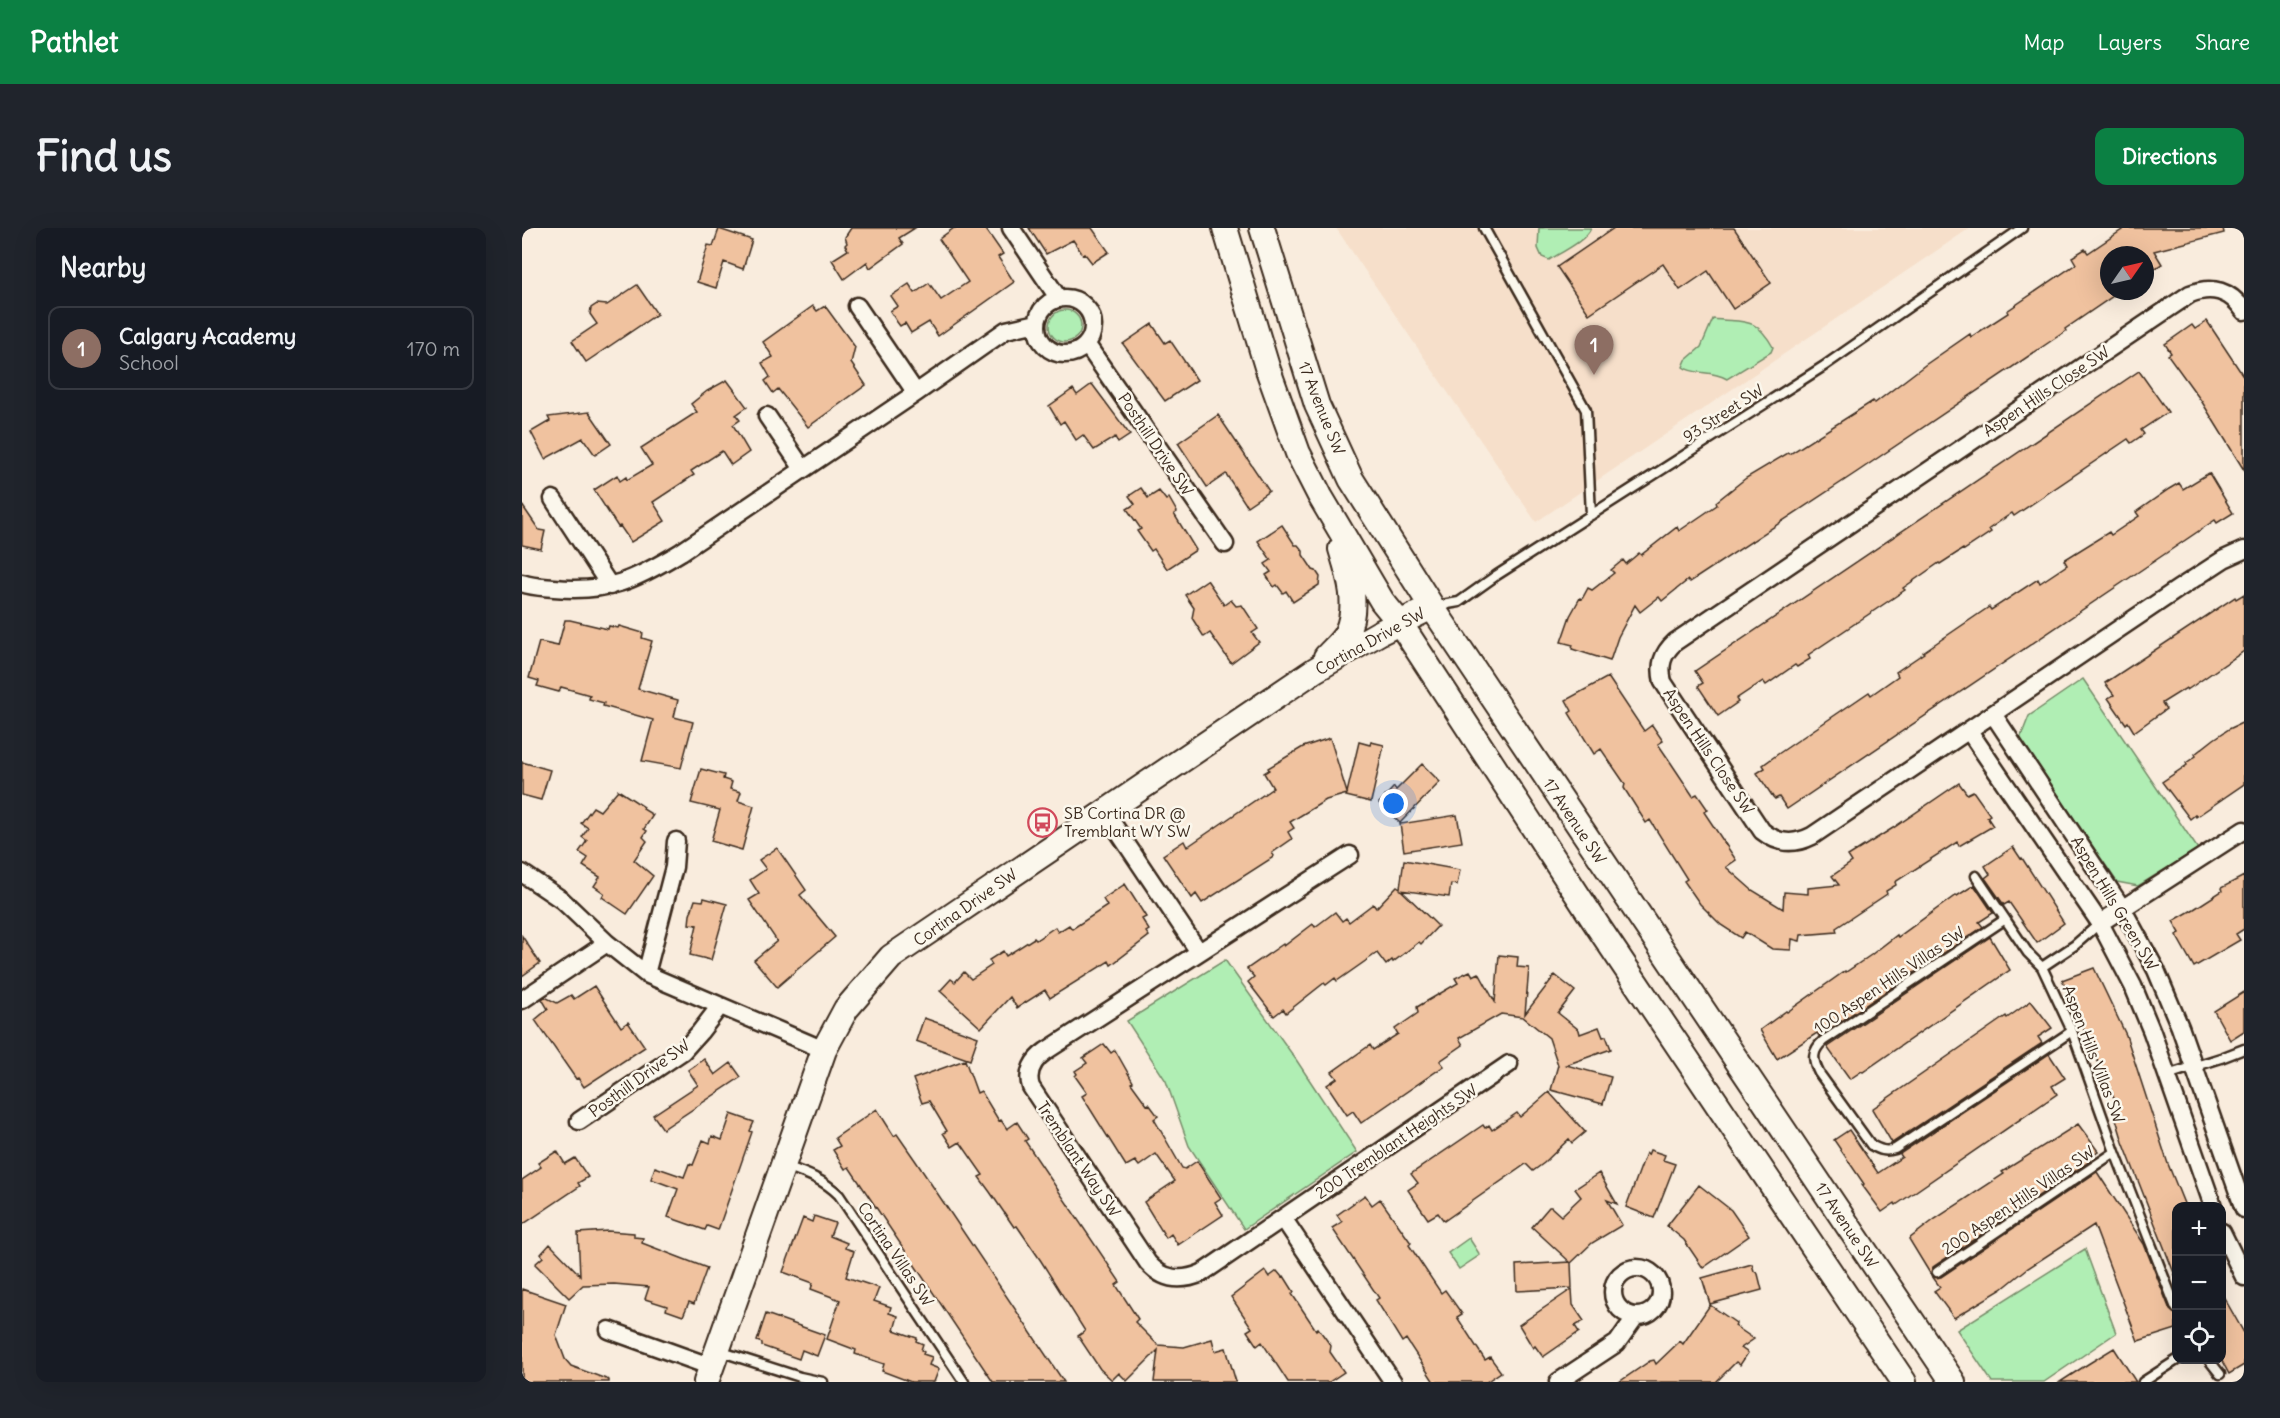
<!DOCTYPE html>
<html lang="en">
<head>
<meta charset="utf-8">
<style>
	:root { --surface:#171b24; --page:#20242c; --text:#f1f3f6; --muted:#9ea1a6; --line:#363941; --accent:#0b8043 }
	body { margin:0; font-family:Delius,sans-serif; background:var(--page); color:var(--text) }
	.controls { position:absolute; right:18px; bottom:18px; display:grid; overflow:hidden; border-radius:12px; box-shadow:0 6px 24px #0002 }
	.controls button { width:54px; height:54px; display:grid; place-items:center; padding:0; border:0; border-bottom:2px solid var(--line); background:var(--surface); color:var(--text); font:30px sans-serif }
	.compass { position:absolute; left:1578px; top:18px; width:54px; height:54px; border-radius:50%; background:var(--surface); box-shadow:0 6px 24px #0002; rotate:56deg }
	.you { position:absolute; left:872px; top:576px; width:21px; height:21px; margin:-15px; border:4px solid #fff; border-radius:50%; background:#1a73e8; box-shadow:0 0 0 9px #1a73e833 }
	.badge { display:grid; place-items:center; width:39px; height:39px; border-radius:50%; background:var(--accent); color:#fff; font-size:20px; font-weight:700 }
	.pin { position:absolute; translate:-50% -50px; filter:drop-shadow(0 2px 3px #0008) }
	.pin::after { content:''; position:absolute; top:32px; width:21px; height:18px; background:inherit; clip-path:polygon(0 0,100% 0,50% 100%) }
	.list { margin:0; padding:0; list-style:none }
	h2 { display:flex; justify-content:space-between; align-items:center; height:78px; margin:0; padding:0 24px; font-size:26px }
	h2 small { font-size:20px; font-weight:400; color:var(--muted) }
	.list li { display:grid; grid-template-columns:39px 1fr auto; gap:18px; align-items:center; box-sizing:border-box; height:84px; margin:0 12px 12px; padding:0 12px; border:2px solid var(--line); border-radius:12px }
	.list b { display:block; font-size:22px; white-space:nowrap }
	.list p { margin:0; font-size:20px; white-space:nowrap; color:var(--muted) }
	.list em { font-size:20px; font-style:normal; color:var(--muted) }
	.icon { flex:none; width:33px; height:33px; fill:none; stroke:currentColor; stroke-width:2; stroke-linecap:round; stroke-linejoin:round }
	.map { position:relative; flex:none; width:1722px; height:1154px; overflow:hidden; border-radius:12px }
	header { display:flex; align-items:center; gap:36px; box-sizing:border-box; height:84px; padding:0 30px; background:var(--accent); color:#fff }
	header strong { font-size:28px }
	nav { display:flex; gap:33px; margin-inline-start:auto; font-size:21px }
	.intro { display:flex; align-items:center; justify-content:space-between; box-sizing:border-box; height:144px; padding:0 36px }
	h1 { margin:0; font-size:42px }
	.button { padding:15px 27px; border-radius:12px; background:var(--accent); color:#fff; font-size:21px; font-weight:700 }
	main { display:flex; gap:36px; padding:0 36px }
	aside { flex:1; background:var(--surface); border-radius:12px; box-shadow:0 6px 24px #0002 }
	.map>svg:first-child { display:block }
</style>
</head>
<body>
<header>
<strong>Pathlet</strong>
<nav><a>Map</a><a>Layers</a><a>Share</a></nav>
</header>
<div class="intro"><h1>Find us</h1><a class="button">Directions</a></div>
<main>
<aside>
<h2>Nearby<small></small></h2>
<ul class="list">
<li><span class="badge" style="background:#8d6e63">1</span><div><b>Calgary Academy</b><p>School</p></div><em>170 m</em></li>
</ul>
</aside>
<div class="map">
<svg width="1722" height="1154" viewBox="0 0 1722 1154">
	<rect width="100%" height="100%" fill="#f9ecdd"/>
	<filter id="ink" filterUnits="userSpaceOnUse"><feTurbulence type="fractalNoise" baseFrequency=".0167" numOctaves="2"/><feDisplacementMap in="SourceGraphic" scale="12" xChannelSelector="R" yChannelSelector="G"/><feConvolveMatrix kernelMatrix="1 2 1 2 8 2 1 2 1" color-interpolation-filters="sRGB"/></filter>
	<g filter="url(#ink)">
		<path fill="#f6dfca" d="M814 0H1448L1014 294Z"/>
		<path fill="#b0eeb4" stroke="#768c69" stroke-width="1.5" d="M1017 0H1069C1065 12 1038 25 1027 32L1020 29 1016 20Z
			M527 98a16 16 0 1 1 32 0a16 16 0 1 1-32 0Z
			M1191 91C1221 95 1233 87 1251 119L1249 124 1205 151C1189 142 1171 147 1161 139L1164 132 1179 119Z
			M1561 451 1676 621 1616 658 1595 654 1498 511 1507 488Z
			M703 732 775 833 835 924 722 1001 667 918 644 853 605 793Z
			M947 1010 958 1027 937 1041 926 1025Z
			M1563 1021 1594 1105 1522 1154H1470L1435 1102Z"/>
		<path fill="#f0c29f" stroke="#3b2a1e" stroke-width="1.5" d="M329 0H393L377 10 381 16 348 40 345 34 322 51 310 32 326 22 323 17 325 15 323 9Z
			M432 0H463L481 26 476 29 492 54 416 108 407 94 389 105 383 95 378 98 375 94 368 83 376 78 369 68 387 56 393 65 407 55 419 72 446 54 417 11Z
			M507 0H570L587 24 570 35 563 26 561 27 551 12 524 26Z
			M1092 0H1212L1249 55 1211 81 1186 43 1158 62 1141 36 1067 86 1035 39Z
			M1603 0H1701L1702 5 1632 23 1640 36 1623 47V27H1587V63L1591 68 1543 101 1544 103 1529 113 1335 244 1168 354 1166 352 1140 373 1137 369 1118 384 1113 377 1096 409 1088 433 1050 421 1051 417 1039 414 1048 388 1058 370 1060 371 1066 360 1070 362 1092 345 1089 342 1101 332 1104 336 1117 325 1119 327 1155 299 1157 303 1195 277 1194 274 1224 250 1266 225 1268 226 1351 173 1353 175 1403 137 1448 106 1449 109 1486 85 1485 83 1554 36 1550 29 1563 21 1566 25Z
			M197 1 230 12 221 41 202 34 194 60 175 54 186 17 191 18Z
			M115 57 135 86 64 134 50 113 75 96 68 86 69 80 75 76 85 77Z
			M291 78 295 83 303 78 333 119 329 135 344 157 286 199 256 161 251 165 243 153 248 149 240 135 251 129 241 114Z
			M1685 93 1722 149V242L1680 174 1646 127 1649 125 1643 116 1670 97 1673 101Z
			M630 96 643 115 648 112 675 152 643 173 601 116Z
			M1617 143 1646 184 1619 202 1622 206 1609 215 1606 211 1492 288 1490 285 1467 301 1469 304 1442 322 1441 321 1418 336 1417 335 1381 360 1383 362 1286 427 1288 431 1275 439 1273 437 1244 457 1241 453 1214 471 1216 474 1196 488 1176 458 1181 455 1173 443Z
			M205 152 225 179 214 187 218 192 211 197 227 224 209 237 200 223 169 243 172 247 131 274 143 293 109 314 98 298 96 299 72 262 95 247 98 253 104 249 105 252 130 237 119 220 175 184 169 176 185 163Z
			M570 156 608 207 596 215 593 209 572 222 561 207 554 212 542 193 538 196 527 178 551 161 555 167Z
			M67 184 89 216 73 227 61 210 23 231 9 204 28 193 26 189Z
			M696 187 747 263 725 278 704 246 685 259 656 215Z
			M1687 245 1711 285 1695 295 1693 292 1634 332 1265 581 1257 569 1253 571 1251 569 1235 545 1243 540 1241 537 1256 526 1347 464 1349 467 1376 448 1374 444 1402 425 1401 424 1467 379 1469 382 1516 351 1518 355 1545 337 1542 332 1587 304 1589 307 1617 288 1614 284 1647 261 1657 255 1661 261Z
			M619 260 626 270 637 263 644 272 647 270 655 284 652 286 674 322 645 341 632 321 629 323 615 303 619 301 605 281 613 276 607 268Z
			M0 277 17 302 23 303 19 321 0 317Z
			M760 297 773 317H776L781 323V327L791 342 794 343 798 349 797 357 771 374 764 363 761 365 755 357 752 359 744 347 749 344 743 336 749 332 736 313Z
			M685 352 702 377 709 372 714 378 720 377 736 401 730 405 737 414 709 435 688 405 682 409 670 390 672 380 663 367Z
			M1722 366V423L1665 462 1664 460 1640 475 1644 481 1612 504 1606 494 1604 496 1586 470 1592 467 1583 455 1713 369 1714 371Z
			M43 392H48L86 401 87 398 96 400 97 398 121 405 120 410 130 413 116 461 156 472 152 489 171 494 159 540 120 533 131 492 81 478 82 475 67 471 68 467 39 459 37 464 15 458 17 453 7 450 17 414 36 418Z
			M1086 449 1122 503 1130 497 1141 513 1136 516 1149 535 1171 568 1175 566 1186 582 1182 584 1214 632 1204 639 1230 662 1261 681 1262 664 1286 666V660L1317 657 1310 648 1330 634 1326 628 1371 600 1437 555 1445 566 1451 563 1468 587 1465 589 1471 598 1437 618 1435 614 1373 654 1374 657 1364 663 1365 666 1314 700 1315 704 1279 707 1278 713 1270 711 1269 722 1250 721 1223 704 1219 710 1199 697 1178 676 1162 653 1165 651 1128 592 1124 595 1102 560 1103 556 1079 521 1072 526 1047 485 1050 483 1044 472Z
			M1722 494V556L1674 589 1673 587 1668 591 1640 554 1665 537 1664 535 1674 528 1673 526 1692 511 1707 501Z
			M808 510 825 565 837 514 848 517 849 514 862 517 849 574 824 568 825 566 804 572 768 594 772 600 766 604 770 611 750 625 752 628 750 630 680 675 674 666 670 670 641 627 662 613 665 619 751 560 742 545 747 542 746 540 781 519Z
			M0 534 28 542 19 572 0 567Z
			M900 536 918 554 878 595 857 575 872 559 874 562Z
			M179 541 202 547 201 551 210 554 208 561 219 564 216 573 232 578 220 622 189 613 198 582 169 575Z
			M96 562 122 579 121 581 131 587 122 601 125 603 121 609 125 613 112 632 131 648 105 686 80 669 82 665 72 658 78 649 61 638 66 630 57 624 65 613 60 609 66 600 59 595 71 579 78 583Z
			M935 587 940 614 882 623 878 596Z
			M1491 619 1499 631 1500 630 1542 695 1515 715 1487 674 1482 677 1463 650 1468 646 1463 638Z
			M255 620 284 662 278 667 313 709 255 759 232 732 255 713 227 672 237 666 228 652 244 641 237 632Z
			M882 632 938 642 935 657 929 656 927 669 879 662 916 698 899 716 897 714 871 734 870 732 864 737 855 725 815 753 813 750 804 757 802 755 764 785 761 781 752 788 726 754 732 749 725 741 761 716 762 718 791 696 793 699 813 684 820 693 824 690 827 694 851 676 854 680 875 658 878 660Z
			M1722 648V701L1714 706 1718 712 1672 739 1654 707 1658 705 1651 693 1672 681 1700 663 1699 660Z
			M603 656 624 689 620 691 627 702 624 704 627 708 589 737 587 733 528 770 523 762 495 780 488 769 459 800 418 763 429 751 433 754 442 744 449 751 470 737 467 732 481 723 484 728 512 710 514 712 533 699 536 704 547 697 550 701 585 678 581 671Z
			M1452 657 1471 685 1457 694 1461 699 1297 808 1295 805 1255 831 1238 802 1264 783 1265 784 1323 743 1324 744 1349 727 1375 707 1376 709 1434 667 1435 668Z
			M182 670 205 676 189 732 168 727 175 697 167 696 168 687 173 672 181 673Z
			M0 708 18 735 0 748Z
			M1468 709 1488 742 1341 844 1340 843 1328 851 1305 819Z
			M977 727 996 729 995 739 1007 740 1003 786 1033 747 1053 763 1036 785 1057 802 1058 806 1077 799 1081 809 1084 808 1089 821 1044 837 1089 849 1081 876 1029 862 1036 837 1027 810 1001 789 979 786 937 810 941 817 918 833 922 838 839 895 831 883 825 887 805 857 815 850 810 844 848 817 851 822 876 806 873 801 896 785 895 779 936 755 933 750 948 743 951 748 957 745 973 774Z
			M1572 740 1604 807 1646 936 1663 978H1654V1050L1601 914 1592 884 1597 881 1540 752Z
			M72 758 99 799 106 794 123 819 62 859 56 850 54 851 13 792 26 781 20 771 23 769 35 775 49 767 52 771Z
			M1722 764V803L1708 812 1692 783Z
			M1509 773 1530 800 1516 809 1520 815 1370 915 1350 881 1484 788 1485 790Z
			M402 790 456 809 448 832 394 813Z
			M582 816 589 825 593 822 611 854 609 855 625 877 627 876 636 888 632 891 660 940 663 941 675 933 699 970 693 974 701 987 656 1017 649 1006 644 1010 622 974 653 953 634 926 617 938 613 933 604 938 560 868 565 865 553 848 555 846 553 843 565 835 561 830Z
			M1527 826 1543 850 1530 858 1535 866 1374 977 1373 975 1360 984 1340 957 1342 956 1312 912 1327 902 1356 945 1380 929 1378 926Z
			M182 831 193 847 209 835 219 849 141 901 131 887 176 857 166 842Z
			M443 832 455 865 459 863 477 893 479 892 485 901 495 894 506 911 503 913 598 1054 594 1057 616 1091 613 1094 636 1117 662 1119 690 1111 693 1123 704 1120 714 1154H632L636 1122 605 1153 597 1145 590 1152 578 1141 556 1108 563 1103 519 1033 495 998 492 999 468 964 457 949 461 947 438 914 430 919 421 905 425 903 407 873 400 875 391 851Z
			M1027 864 1063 904 1050 915 1047 911 1022 935 1011 943 1004 936 922 993 916 985 906 991 886 962 896 955 889 946 961 897 963 900 967 897 970 902 995 885 998 889Z
			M355 881 372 908 375 906 393 932 542 1154H471L327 939 323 941 311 922 318 918 313 910Z
			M209 886 232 894 228 903 230 904 196 1002 185 998 183 1002 146 989 156 961 129 951 133 939 162 949 167 936 171 937 181 912 188 915 190 908 200 912Z
			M1556 896 1576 923 1566 930 1568 933 1411 1039 1409 1047 1387 1011 1413 991 1482 946 1480 944Z
			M1128 922 1143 927 1141 932 1153 936 1132 990 1104 979 1124 925 1126 927Z
			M35 923 43 936 53 930 66 949 56 955 58 958 0 997V952L19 939 16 935Z
			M1575 944 1622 1016 1648 1082 1654 1086V1101L1616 1113 1572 997 1506 1040 1480 1061 1432 1090 1412 1063 1418 1059 1410 1048 1419 1049Z
			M1077 945 1095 976 1085 972 1100 997 1070 1015 1049 1035 1050 1060 995 1063 994 1037 1048 1034 1010 999 1027 979H1029L1039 988 1059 969 1053 961Z
			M1177 957 1209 982 1227 1008 1181 1040 1162 1012 1145 998Z
			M843 967 850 977 858 971 889 1015 887 1017 919 1065 923 1062 940 1086 935 1089 963 1132 968 1129 979 1144 964 1154H912L884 1111 880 1114 854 1072 857 1070 810 1000 820 994 815 987Z
			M292 988 313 995 308 1008 325 1015 323 1020 332 1023 324 1049 357 1060 352 1073 369 1079 367 1085 376 1088 372 1102 395 1110 394 1113 401 1116 399 1122 402 1124 401 1126 410 1129 407 1137 417 1141 412 1154H389L360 1143 362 1136 333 1126 334 1122 305 1111 318 1072 289 1061 291 1055 261 1044 281 990 290 994Z
			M86 1003 112 1005V1009L121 1010 120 1015 185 1040 172 1076 167 1074 161 1088 144 1082 145 1078 123 1071 127 1059 92 1056 61 1057 47 1070 13 1036 21 1029 19 1026 28 1016 58 1047 56 1005Z
			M1230 1036 1232 1043 1236 1046 1240 1062 1188 1076 1180 1050Z
			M743 1043 747 1049 755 1043 760 1049 762 1048 772 1064 770 1066 794 1102 796 1100 809 1118 808 1124 822 1144 807 1154H766L740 1114 735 1118 725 1103 730 1100 709 1069Z
			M0 1061 44 1076 34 1107 43 1131 49 1138 87 1152V1154H0Z
			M1050 1061 1051 1077 1062 1093 1053 1098 1057 1104 1021 1129 1013 1118 1011 1120 997 1097Z
			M1700 1066 1722 1105V1137L1707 1146 1700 1133Z
			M1188 1077 1214 1095 1213 1098 1232 1111 1219 1120 1226 1125 1218 1137 1214 1134 1194 1154H1097L1128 1133 1132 1132 1134 1136 1158 1113 1161 1116Z
			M244 1086 303 1107 295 1128 280 1122 277 1131 240 1118V1115L235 1113Z
			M1592 1120 1614 1154H1538L1566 1136Z"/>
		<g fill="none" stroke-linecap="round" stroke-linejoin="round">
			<defs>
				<path id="lane" d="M962 0 1064 182 1069 287
					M914 378 937 374 975 347 1302 138 1500 0
					M1454 648 1506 725 1520 739
					M1482 692 1301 813C1290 823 1290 831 1297 845L1349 917C1358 922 1363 924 1373 921L1550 803
					M1578 695 1553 717 1520 739 1550 803 1593 924 1654 1080
					M1645 847 1699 830 1722 821
					M263 938C283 945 301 951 317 967L442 1154
					M1415 1044 1593 924
					M197 1123 278 1149 301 1154
					M1687 1132 1698 1146
					M1621 1154 1655 1132"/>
				<path id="street" d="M489 0 537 71
					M515 98a28 28 0 1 1 56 0a28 28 0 1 1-56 0Z
					M335 78 394 165
					M1722 83C1709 63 1690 57 1668 66L1153 414C1140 426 1137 437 1141 454L1240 603C1256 616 1272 617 1290 608L1656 361 1702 331 1722 322
					M565 117 703 316
					M245 188 281 241
					M31 271 88 358
					M0 355C10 359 21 359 32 360 87 365 113 352 159 324L394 165 484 102 515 95
					M1471 486 1600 680 1634 742 1658 799 1722 981
					M1447 503 1578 695 1611 758 1630 804 1691 978
					M583 584 677 724
					M828 627 524 823C511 832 504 844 509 859L626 1035C641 1052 659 1054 680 1045L987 836
					M0 645 40 672 85 715 124 746 302 822
					M1578 695 1722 602
					M124 746 152 639 154 613
					M0 772 85 715
					M57 893 161 823 178 804 198 778
					M761 990 871 1154
					M1700 1004 1722 1049
					M1091 1064a24 24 0 1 1 48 0a24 24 0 1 1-48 0Z
					M87 1102 190 1139
					M1036 1154 1095 1115 1114 1088"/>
				<path id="secondary" d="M703 0 745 139 776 225 798 268 860 373 878 395 1077 700 1382 1154
					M740 0 795 177 829 251 910 379 1431 1154
					M804 429C811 421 821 413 825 404 837 376 827 347 819 321
					M184 1154 302 822 324 781 369 729 793 442 857 405 910 379"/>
			</defs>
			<use href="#lane" stroke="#3b2a1e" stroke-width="13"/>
			<use href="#street" stroke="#3b2a1e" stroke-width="21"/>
			<use href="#secondary" stroke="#3b2a1e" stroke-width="28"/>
			<use href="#lane" stroke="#fbf7ec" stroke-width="8"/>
			<use href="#street" stroke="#fbf7ec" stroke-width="16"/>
			<use href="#secondary" stroke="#fbf7ec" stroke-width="24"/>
		</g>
	</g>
	<defs>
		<symbol id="bus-ring" viewBox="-11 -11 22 22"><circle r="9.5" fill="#fbf7ec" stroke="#d1495b" stroke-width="1.5"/><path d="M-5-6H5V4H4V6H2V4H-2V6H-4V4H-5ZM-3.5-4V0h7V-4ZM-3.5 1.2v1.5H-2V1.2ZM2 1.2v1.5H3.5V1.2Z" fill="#d1495b"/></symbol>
	</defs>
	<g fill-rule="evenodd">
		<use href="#bus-ring" x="504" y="578" width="33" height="33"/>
	</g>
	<g text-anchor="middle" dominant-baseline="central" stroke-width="5" stroke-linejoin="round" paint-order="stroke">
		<g font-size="16" fill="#3b2a1e" stroke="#fbf7ec">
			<text transform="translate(1524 163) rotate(-34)">Aspen Hills Close SW</text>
			<text transform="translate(800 180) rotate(68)">17 Avenue SW</text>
			<text transform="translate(1201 185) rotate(-33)">93 Street SW</text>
			<text transform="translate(634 216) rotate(56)">Posthill Drive SW</text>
			<text transform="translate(848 413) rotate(-29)">Cortina Drive SW</text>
			<text transform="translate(1187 523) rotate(56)">Aspen Hills Close SW</text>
			<text transform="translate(1053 593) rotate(56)">17 Avenue SW</text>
			<text transform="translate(1593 675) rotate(59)">Aspen Hills Green SW</text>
			<text transform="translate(443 679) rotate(-35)">Cortina Drive SW</text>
			<text transform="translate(1367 752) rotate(-34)">100 Aspen Hills Villas SW</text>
			<text transform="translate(1572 826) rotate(69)">Aspen Hills Villas SW</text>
			<text transform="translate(117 850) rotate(-36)">Posthill Drive SW</text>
			<text transform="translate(874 913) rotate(-34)">200 Tremblant Heights SW</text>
			<text transform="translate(557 931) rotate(56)">Tremblant Way SW</text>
			<text transform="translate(1496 972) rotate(-34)">200 Aspen Hills Villas SW</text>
			<text transform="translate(1325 997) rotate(56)">17 Avenue SW</text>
			<text transform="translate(374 1026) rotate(56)">Cortina Villas SW</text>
		</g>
		<g font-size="16" fill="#3b2a1e" stroke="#fbf7ec" text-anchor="start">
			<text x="542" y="585">SB Cortina DR @<tspan x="542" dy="18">Tremblant WY SW</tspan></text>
		</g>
	</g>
</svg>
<div class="controls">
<button>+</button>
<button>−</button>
<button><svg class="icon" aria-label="locate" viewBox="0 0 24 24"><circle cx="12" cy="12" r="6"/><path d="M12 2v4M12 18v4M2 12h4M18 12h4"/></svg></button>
</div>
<svg class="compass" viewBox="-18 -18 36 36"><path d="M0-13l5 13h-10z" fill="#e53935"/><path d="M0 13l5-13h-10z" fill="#9ea1a6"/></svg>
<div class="you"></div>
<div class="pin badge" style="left:1072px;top:147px;background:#8d6e63">1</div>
</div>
</main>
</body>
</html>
